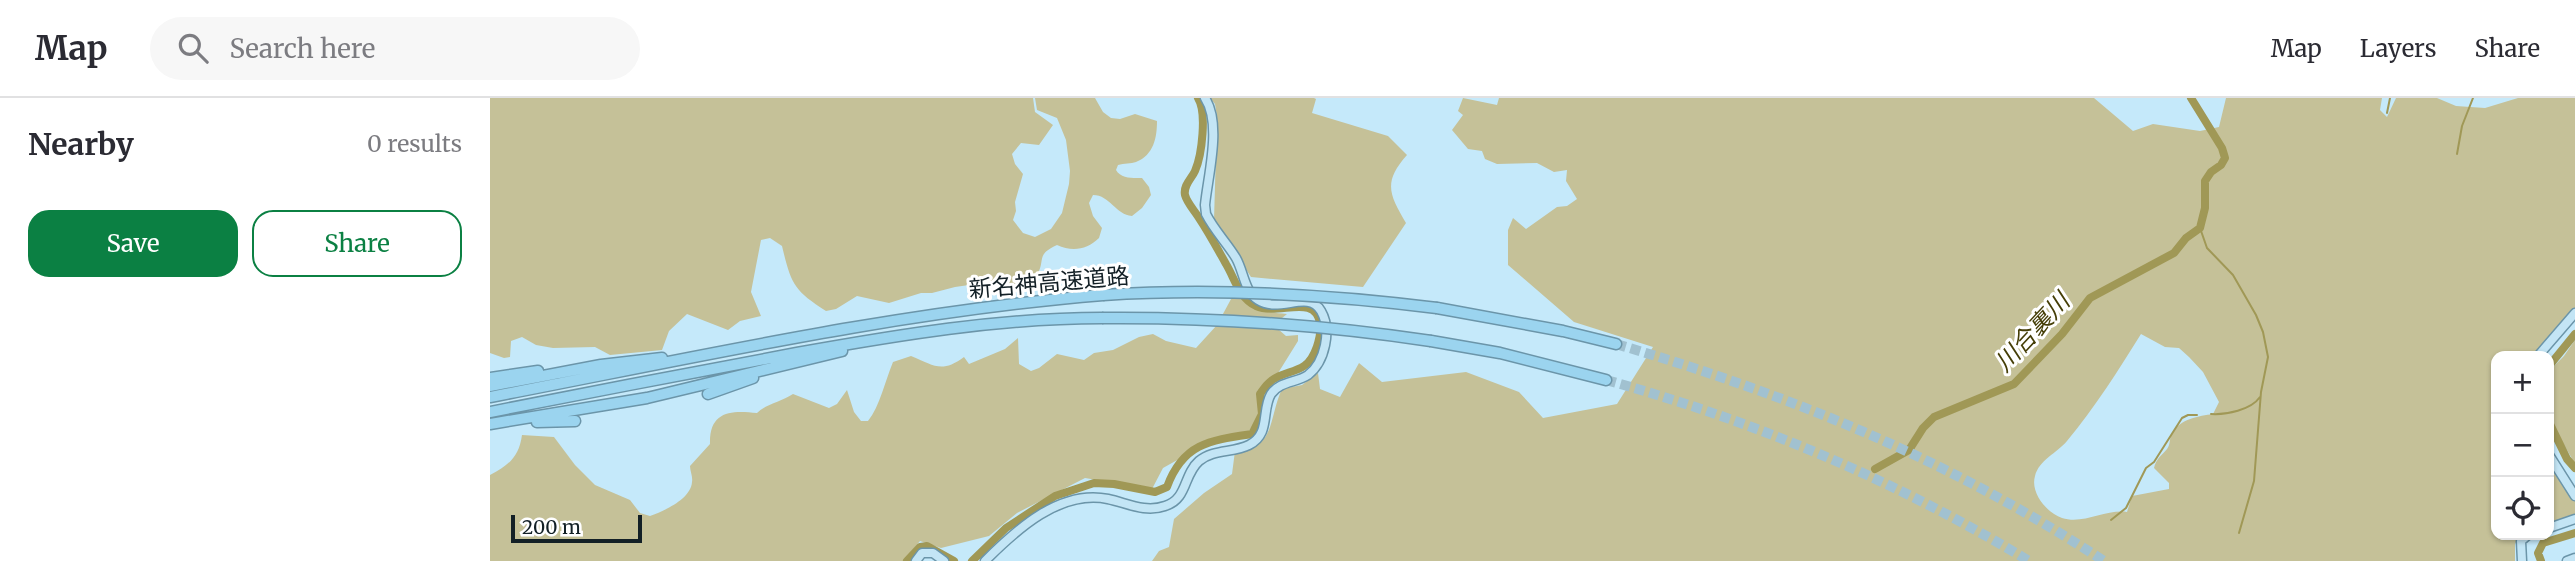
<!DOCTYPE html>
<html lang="en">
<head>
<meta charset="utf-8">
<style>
	:root { --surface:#fff; --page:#f7f7f7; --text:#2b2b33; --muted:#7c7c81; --line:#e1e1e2; --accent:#0b8043 }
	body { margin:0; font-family:Merriweather,"Noto Sans JP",serif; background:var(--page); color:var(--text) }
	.controls { position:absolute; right:21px; bottom:21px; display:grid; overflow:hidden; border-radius:14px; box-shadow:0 2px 5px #0004 }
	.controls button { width:63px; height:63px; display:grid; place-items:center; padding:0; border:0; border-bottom:2px solid var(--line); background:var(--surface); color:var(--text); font:35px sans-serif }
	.scale { position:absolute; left:21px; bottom:18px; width:131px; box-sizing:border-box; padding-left:7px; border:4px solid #132026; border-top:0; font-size:19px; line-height:24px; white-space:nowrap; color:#132026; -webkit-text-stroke:5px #fff; paint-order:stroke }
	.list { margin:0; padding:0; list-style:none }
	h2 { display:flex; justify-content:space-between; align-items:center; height:91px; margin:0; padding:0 28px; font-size:30px }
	h2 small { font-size:23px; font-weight:400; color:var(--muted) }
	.actions { display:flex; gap:14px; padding:21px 28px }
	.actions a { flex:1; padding:16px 0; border:2px solid var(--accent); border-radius:21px; text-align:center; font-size:24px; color:var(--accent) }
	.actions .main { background:var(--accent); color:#fff }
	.icon { flex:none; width:38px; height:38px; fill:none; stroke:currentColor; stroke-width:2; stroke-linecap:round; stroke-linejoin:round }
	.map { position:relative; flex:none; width:2085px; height:463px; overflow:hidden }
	header { display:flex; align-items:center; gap:42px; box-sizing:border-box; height:98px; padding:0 35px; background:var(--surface); border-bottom:2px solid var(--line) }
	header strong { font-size:33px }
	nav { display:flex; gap:38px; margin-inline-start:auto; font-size:24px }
	.search { width:490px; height:63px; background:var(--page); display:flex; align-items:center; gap:18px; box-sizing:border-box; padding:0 24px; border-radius:38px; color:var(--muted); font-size:26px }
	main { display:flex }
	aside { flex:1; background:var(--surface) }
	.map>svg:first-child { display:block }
</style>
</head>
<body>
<header>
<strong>Map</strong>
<div class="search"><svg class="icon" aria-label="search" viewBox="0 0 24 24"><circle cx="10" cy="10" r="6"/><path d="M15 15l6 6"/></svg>Search here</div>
<nav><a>Map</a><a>Layers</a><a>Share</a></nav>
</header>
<main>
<aside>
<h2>Nearby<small>0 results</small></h2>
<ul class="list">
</ul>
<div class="actions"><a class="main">Save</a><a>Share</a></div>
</aside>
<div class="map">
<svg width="2085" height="463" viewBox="0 0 2085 463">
	<rect width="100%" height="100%" fill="#c5e9fa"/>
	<path fill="#c5c198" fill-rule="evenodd" d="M0 0H543L545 14 563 27 549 47 531 45 522 56 525 66 533 76 525 104 526 113 523 122 533 135 545 139 561 131 572 115 579 86 580 73 576 42 567 20 547 12 545 0H605L613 14 621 20 630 21 645 16 667 23C667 39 664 57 646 64 641 66 634 65 628 67L626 72C631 81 643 80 652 80L659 89 661 97 652 110 642 118C626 117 620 97 603 97L599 105 603 118 612 130 609 140C597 152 582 154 567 147 545 157 556 162 547 177L533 179 523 188 493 185 465 189 442 195H431L399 205 367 198 346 211 336 213C303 192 301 185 292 148L280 140 271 142 261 194 271 218 250 223 238 232 197 216 179 233 172 252 120 257 105 249 63 250 46 247 32 239 21 243 20 259 14 260 0 255Z
		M720 0H824L826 1 822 15 898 38 917 57C893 84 899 96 916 125L873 189 761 179 724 122 727 19 725 6Z
		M973 0 1007 7 1009 0H1604L1643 33 1663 26 1710 33 1729 29 1736 0H1892L1890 12 1897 19 1906 0H1947L1966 8 1995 10 2028 0H2085V211L2074 221 2043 258H2006V437H2031L2025 446V463H662L669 453 679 449 684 421 714 395 742 376 745 353C786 351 778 321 792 291L812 287 828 275 830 291 850 299 869 265 892 284 976 274 1029 294 1053 320 1127 306 1163 249 1084 224 1018 167V132L1023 120 1036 131 1067 109 1077 108 1087 101 1076 83 1077 72 1064 74 1047 65 1007 66 995 61 992 53 978 51 962 32 973 17 968 13ZM1651 236 1675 249 1689 250 1699 259 1713 274 1729 304 1723 316C1709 318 1690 321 1682 335 1679 340 1681 346 1677 351 1671 358 1666 361 1664 370L1679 385V391L1642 398 1637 414C1616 411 1593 427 1572 420 1557 415 1540 395 1545 378 1549 362 1567 355 1577 343 1605 309 1628 273 1651 236Z
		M747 190C758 214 774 214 797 216L792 220 788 231 796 238 808 237V243L775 296 770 317 759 333 698 356 673 370 662 391 595 380 527 415 499 438 451 450 430 443 413 463H0V377C19 367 29 359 32 337L64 339 85 367 105 387 140 402 150 415 160 418C174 413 201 401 202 384 203 379 200 373 200 368L220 346C219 313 241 312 267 315 278 305 291 304 303 296L339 310 347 306 357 292 364 314 371 323H378C390 308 395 283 403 264L421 258C444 267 451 276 474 259L479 266 515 251 528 240 529 266 541 273 549 270 567 256 594 262 604 255 623 252 649 239 663 236 676 243 706 250 727 227Z
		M2085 242V366L2059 320V273L2074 258Z
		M2059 369 2085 402V416L2059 425Z"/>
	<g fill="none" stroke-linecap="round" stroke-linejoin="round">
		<path stroke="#a09856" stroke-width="2" d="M1897 15 1900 0
			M1967 56 1972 28 1983 0
			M1710 130 1717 150 1743 177 1766 217 1773 234 1778 259 1771 294 1764 383 1749 435
			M1721 316C1736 317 1761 312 1770 299
			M1621 422 1636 410 1656 370 1664 364 1692 320 1698 317H1707"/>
		<path stroke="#a09856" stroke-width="8" d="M2059 268 2085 236
			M2059 324 2077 361 2085 370
			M1385 371 1419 352 1433 330 1444 319 1524 286 1572 236 1600 200 1684 155 1696 140 1710 130 1715 110V83L1721 74 1731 67 1735 60 1732 50 1701 0
			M417 463 430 449 437 448 464 463
			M482 463 516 430 565 398 604 385 624 386 665 394 677 389C693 345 721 342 762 336L772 316 770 296C773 292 776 287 780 284 789 275 804 275 814 268 825 261 832 238 830 225 825 195 789 218 766 208 749 200 745 181 736 166 727 150 719 135 709 120 705 113 697 105 695 97 693 87 702 80 705 73 712 57 717 14 708 0
			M2051 463 2048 455 2053 445 2085 435"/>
		<path stroke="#a1c1d0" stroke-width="10" stroke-dasharray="10 5" stroke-linecap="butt" d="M1126 246C1303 298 1458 361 1614 463
			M1116 282C1265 323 1407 383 1539 463"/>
		<defs>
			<path id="major" d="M2048 258 2085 215
				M2059 357 2085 398
				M2059 430 2085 421
				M426 463 432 455H443L454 463
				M495 463C526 432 570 391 618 401 637 405 655 415 675 408 698 401 693 377 709 363 723 351 743 355 759 347 781 336 771 313 781 296 790 283 806 285 818 277 835 264 842 232 831 213 818 191 790 216 768 202 754 193 754 174 746 160 737 145 724 132 716 116L715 107C718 77 732 26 715 0
				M2032 463 2031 443 2038 437
				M2077 463 2085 460"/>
			<path id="highway" d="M947 210 1073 233 1126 246
				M941 243 1010 255 1116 282
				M0 280 48 273
				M0 288 111 267 172 260
				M218 296 263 280
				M0 299C203 260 406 214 613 197
				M0 314C102 294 205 274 307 255 408 237 509 220 612 220
				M47 324 85 323
				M0 326 157 300 352 253"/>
		</defs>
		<use href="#major" stroke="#6b95a9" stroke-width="11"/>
		<use href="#highway" stroke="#6b95a9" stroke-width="13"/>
		<use href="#major" stroke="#c3e5f5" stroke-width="8"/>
		<use href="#highway" stroke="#9bd4ef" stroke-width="10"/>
		<defs>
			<path id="highway-bridge" d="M613 197C725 190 836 196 947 210
				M612 220C722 219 832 227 941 243"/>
		</defs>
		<use href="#highway-bridge" stroke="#6b95a9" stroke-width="13" stroke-linecap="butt"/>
		<use href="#highway-bridge" stroke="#9bd4ef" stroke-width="10"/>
	</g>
	<g text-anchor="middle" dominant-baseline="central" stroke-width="6" stroke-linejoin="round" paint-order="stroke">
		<g font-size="23" fill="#132026" stroke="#fff">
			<text transform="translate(559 184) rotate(-5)">新名神高速道路</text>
		</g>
		<g font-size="24" font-style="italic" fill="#453e07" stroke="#fff">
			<text transform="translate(1542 234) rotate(-47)">川合裏川</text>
		</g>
	</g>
</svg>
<div class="controls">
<button>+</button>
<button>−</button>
<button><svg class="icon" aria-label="locate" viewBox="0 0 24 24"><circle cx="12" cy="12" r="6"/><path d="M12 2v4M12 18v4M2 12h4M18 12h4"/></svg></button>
</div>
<div class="scale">200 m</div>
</div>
</main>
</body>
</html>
